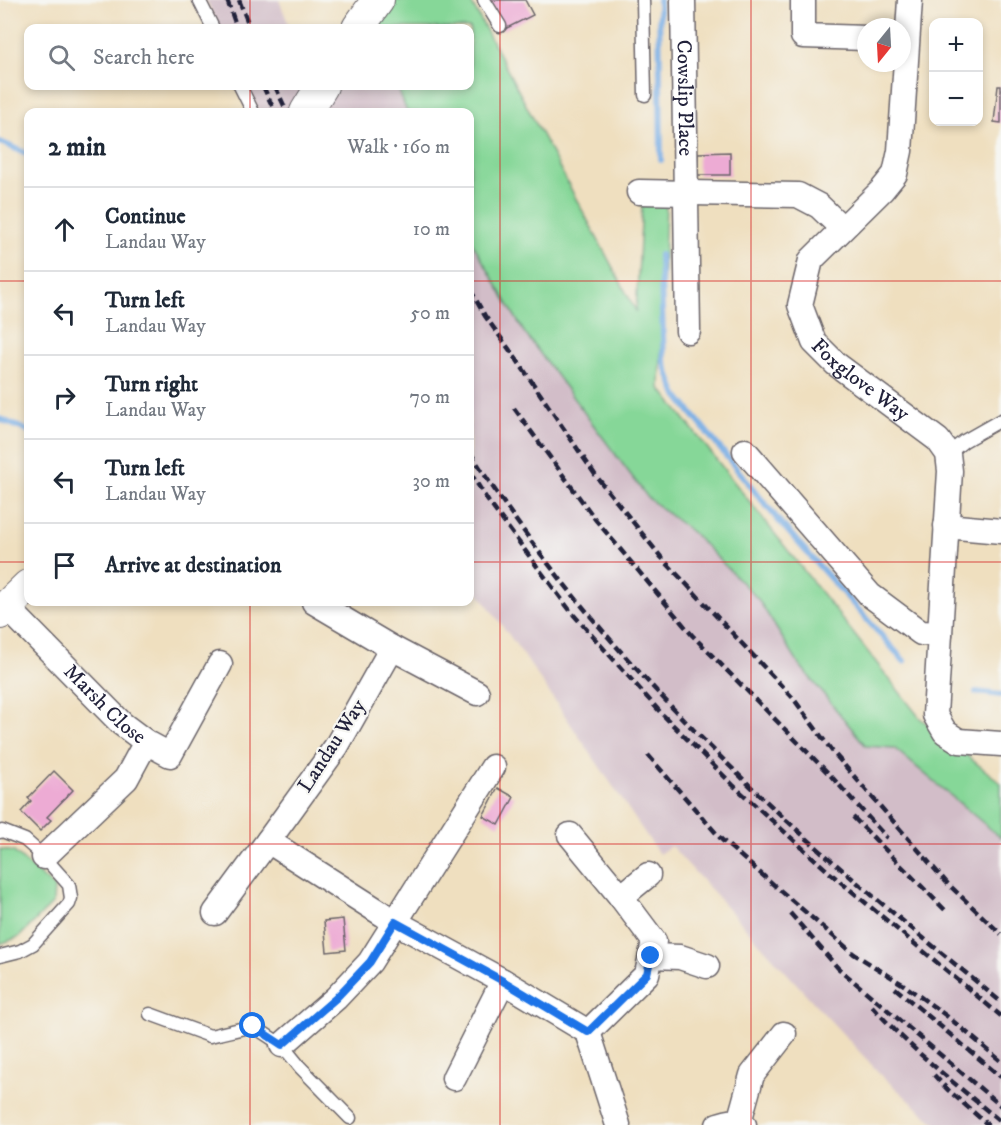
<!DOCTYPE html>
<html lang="en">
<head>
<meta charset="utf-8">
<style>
	:root { --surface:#fff; --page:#f6f6f7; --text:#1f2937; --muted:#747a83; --line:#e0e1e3 }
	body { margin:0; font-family:"IM FELL DW Pica",serif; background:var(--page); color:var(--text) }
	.controls { position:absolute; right:18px; top:18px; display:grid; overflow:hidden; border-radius:12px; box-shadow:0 3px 9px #0003 }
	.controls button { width:54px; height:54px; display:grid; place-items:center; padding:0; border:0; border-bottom:2px solid var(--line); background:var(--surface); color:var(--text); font:30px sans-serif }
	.compass { position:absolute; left:857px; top:18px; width:54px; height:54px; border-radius:50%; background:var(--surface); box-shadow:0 3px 9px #0003; rotate:198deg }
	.stop { position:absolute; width:18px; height:18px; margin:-14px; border:4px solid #1a73e8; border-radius:50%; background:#fff }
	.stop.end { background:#1a73e8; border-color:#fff; box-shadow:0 2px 6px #0008 }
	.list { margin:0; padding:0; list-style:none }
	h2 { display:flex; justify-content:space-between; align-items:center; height:78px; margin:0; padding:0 24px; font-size:26px }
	h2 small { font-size:20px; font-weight:400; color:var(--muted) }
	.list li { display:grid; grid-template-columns:39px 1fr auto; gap:18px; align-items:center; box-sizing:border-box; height:84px; padding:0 24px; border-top:2px solid var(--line) }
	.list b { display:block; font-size:22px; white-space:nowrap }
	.list p { margin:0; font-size:20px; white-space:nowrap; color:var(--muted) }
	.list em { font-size:20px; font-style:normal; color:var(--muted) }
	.icon { flex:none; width:33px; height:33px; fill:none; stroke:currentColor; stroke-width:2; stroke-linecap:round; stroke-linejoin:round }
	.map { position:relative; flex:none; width:1001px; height:1125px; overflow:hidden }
	.search { position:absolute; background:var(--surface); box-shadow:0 3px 9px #0003; left:24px; top:24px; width:450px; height:66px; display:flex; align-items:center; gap:15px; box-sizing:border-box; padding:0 21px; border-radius:12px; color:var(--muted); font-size:22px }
	.panel { position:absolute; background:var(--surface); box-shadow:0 3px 9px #0003; left:24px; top:108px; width:450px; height:498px; border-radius:12px }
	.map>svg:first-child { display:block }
</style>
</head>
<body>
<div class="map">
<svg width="1001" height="1125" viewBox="0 0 1001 1125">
	<rect width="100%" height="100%" fill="#f6f6f2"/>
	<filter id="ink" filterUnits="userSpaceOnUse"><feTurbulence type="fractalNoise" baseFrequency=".0167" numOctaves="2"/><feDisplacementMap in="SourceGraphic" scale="12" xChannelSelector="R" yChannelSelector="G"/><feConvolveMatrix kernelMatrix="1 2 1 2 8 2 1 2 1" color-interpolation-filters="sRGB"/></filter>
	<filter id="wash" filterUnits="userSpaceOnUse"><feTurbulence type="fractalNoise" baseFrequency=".008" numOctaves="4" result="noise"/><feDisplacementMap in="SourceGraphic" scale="24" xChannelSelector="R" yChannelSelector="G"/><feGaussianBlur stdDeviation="1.35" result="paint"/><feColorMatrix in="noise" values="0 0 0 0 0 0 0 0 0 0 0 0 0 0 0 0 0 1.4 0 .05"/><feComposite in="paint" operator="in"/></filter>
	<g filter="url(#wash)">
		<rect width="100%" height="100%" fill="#efdfbf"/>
		<path fill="#d2bdc8" d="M206 0H279L290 28H220Z
			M247 86H307L291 112H260Z
			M335 86H397L407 112H319Z
			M470 239 524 332 648 498 693 533 758 599 798 663 866 746 893 748 1001 838V1125H937L883 1077 815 1004 671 846 659 854 527 660 470 581Z"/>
		<path fill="#86d798" stroke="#547c6a" stroke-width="1.5" d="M390 0H470L636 311 642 205 666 204 660 388 920 718 1001 783V838L894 748 866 746 798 663 758 599 693 533 648 498 524 332 470 239V112H407L397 86H470V28H374Z
			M0 849 14 852 54 887 53 903 19 937 0 944Z"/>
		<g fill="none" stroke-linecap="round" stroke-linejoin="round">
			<path stroke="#76ace4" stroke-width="6" d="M659 0 661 160
				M0 142 28 154
				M660 255 664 361 676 394 779 521 904 661
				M0 419 28 431
				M976 692 1001 695"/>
		</g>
		<g id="blocks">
			<path fill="#edabd4" d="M488 0H525L533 15 503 30Z
				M998 86H1001V123L994 122Z
				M730 152V175H698V153Z
				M54 771 73 790 47 817 51 820 40 831 21 812 31 801 28 798Z
				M498 788 514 797 499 825 483 816Z
				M343 919 346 950 327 952 324 921Z"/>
		</g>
	</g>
	<g filter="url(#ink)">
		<use href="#blocks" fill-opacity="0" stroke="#6a6469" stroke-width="1.5"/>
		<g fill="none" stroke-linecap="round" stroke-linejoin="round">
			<defs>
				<path id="service" d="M199 0 213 28
					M484 0 500 26
					M643 0 645 95
					M240 86 253 112
					M948 454 964 441 1001 420
					M0 832 2 831 25 840 44 857 69 885 71 898 69 904 33 944 20 951 0 956
					M150 1014 210 1036 253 1026 282 1045 300 1067 350 1118"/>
				<g id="minor">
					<path id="s1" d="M683 0 688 331"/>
					<path d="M803 0V36L866 38"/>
					<path id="s2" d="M910 0 900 151 895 174 882 190 811 260 800 305 814 342 836 364 938 440 948 454 950 471 935 715 945 732 959 741 1001 744"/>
					<path d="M639 192 798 195 819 206 842 228"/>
					<path d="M745 451 870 595 921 633 940 634"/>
					<path d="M946 526 1001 531"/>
					<path d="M314 602 392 648"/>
					<path id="s3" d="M7 607 122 724 146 742 126 779 44 857"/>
					<path d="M477 693 392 648 336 747 268 841 395 922 503 981 588 1032 618 1125"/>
					<path d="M146 742 170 755 220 664"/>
					<path d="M570 835 621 897 654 941 647 974 588 1032"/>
					<path d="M621 897 648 875"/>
					<path d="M215 913 268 841"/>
					<path d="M651 956 680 957 707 966"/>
					<path d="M282 1045 336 998 370 962 493 767"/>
					<path d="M454 1078 503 981"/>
					<path d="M739 1122 752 1075 784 1034"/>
					<path d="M718 1125C727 1122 736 1119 744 1125"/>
				</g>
				<path id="tertiary" d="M358 28 378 0
					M306 112 322 86
					M0 613 28 586"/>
			</defs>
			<use href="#service" stroke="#6a6469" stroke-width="15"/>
			<use href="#minor" stroke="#6a6469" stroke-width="27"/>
			<use href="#tertiary" stroke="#6a6469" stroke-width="34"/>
			<use href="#service" stroke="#fff" stroke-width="12"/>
			<use href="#minor" stroke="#fff" stroke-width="24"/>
			<use href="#tertiary" stroke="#fff" stroke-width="32"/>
			<path stroke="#22223b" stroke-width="4.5" stroke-dasharray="9 4.5" stroke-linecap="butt" d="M227 0 237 28
				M239 0 250 28
				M263 86 275 112
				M275 86 287 112
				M470 289 485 316 517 360 596 476 661 557 793 698 832 751 947 883 1001 934
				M514 408 595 519 692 635 830 775 887 838
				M470 452C545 571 639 678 740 776 822 857 913 929 1001 1002
				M470 472 488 501 572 613 662 714 734 786 830 873 1001 1016
				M648 755 722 840 854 954 904 985 948 1017 1001 1061
				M853 817 946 911
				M790 913 838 968 1001 1106
				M895 988 1001 1077
				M872 1006C910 1049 957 1085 1001 1122
				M934 1075 947 1089 988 1125"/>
		</g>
	</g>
	<g fill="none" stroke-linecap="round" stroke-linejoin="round" filter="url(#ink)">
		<path stroke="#1a73e8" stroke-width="8" d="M253 1026 282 1045 336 998 370 962 395 922 503 981 588 1032 647 974 651 956"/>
	</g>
	<path fill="none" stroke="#d62828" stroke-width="1.5" stroke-opacity="0.55" d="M250 0V28M500 0V1125M751 0V1125M250 86V112M0 281H28M470 281H1001M0 562H28M470 562H1001M250 602V1125M0 844H1001"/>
	<g text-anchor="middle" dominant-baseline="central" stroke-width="4.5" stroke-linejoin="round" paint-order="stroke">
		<g font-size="21" fill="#22223b" stroke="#f6f6f2">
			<text stroke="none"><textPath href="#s1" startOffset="98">Cowslip Place</textPath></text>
			<text stroke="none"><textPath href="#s2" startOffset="441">Foxglove Way</textPath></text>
			<text stroke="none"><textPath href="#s3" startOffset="138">Marsh Close</textPath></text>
			<text transform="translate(332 746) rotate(-57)">Landau Way</text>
		</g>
	</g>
</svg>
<div class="controls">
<button>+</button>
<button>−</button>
</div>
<svg class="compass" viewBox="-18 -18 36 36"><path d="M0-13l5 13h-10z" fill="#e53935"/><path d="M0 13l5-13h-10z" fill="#747a83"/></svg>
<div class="stop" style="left:253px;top:1026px"></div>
<div class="stop end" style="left:651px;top:956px"></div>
<div class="search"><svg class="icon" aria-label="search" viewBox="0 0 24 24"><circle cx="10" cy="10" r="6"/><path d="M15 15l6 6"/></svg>Search here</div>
<section class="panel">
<h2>2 min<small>Walk · 160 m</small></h2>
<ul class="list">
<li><svg class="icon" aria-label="ahead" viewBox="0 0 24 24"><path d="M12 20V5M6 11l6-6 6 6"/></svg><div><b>Continue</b><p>Landau Way</p></div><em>10 m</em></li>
<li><svg class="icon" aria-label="left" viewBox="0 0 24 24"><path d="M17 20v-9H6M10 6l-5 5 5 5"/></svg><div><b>Turn left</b><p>Landau Way</p></div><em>50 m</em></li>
<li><svg class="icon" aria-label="right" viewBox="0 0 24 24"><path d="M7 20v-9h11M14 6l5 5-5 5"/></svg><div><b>Turn right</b><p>Landau Way</p></div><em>70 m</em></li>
<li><svg class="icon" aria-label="left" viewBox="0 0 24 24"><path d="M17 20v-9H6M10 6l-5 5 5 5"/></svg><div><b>Turn left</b><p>Landau Way</p></div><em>30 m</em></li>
<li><svg class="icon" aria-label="arrive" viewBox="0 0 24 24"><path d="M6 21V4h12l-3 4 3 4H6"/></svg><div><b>Arrive at destination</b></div></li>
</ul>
</section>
</div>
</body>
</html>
